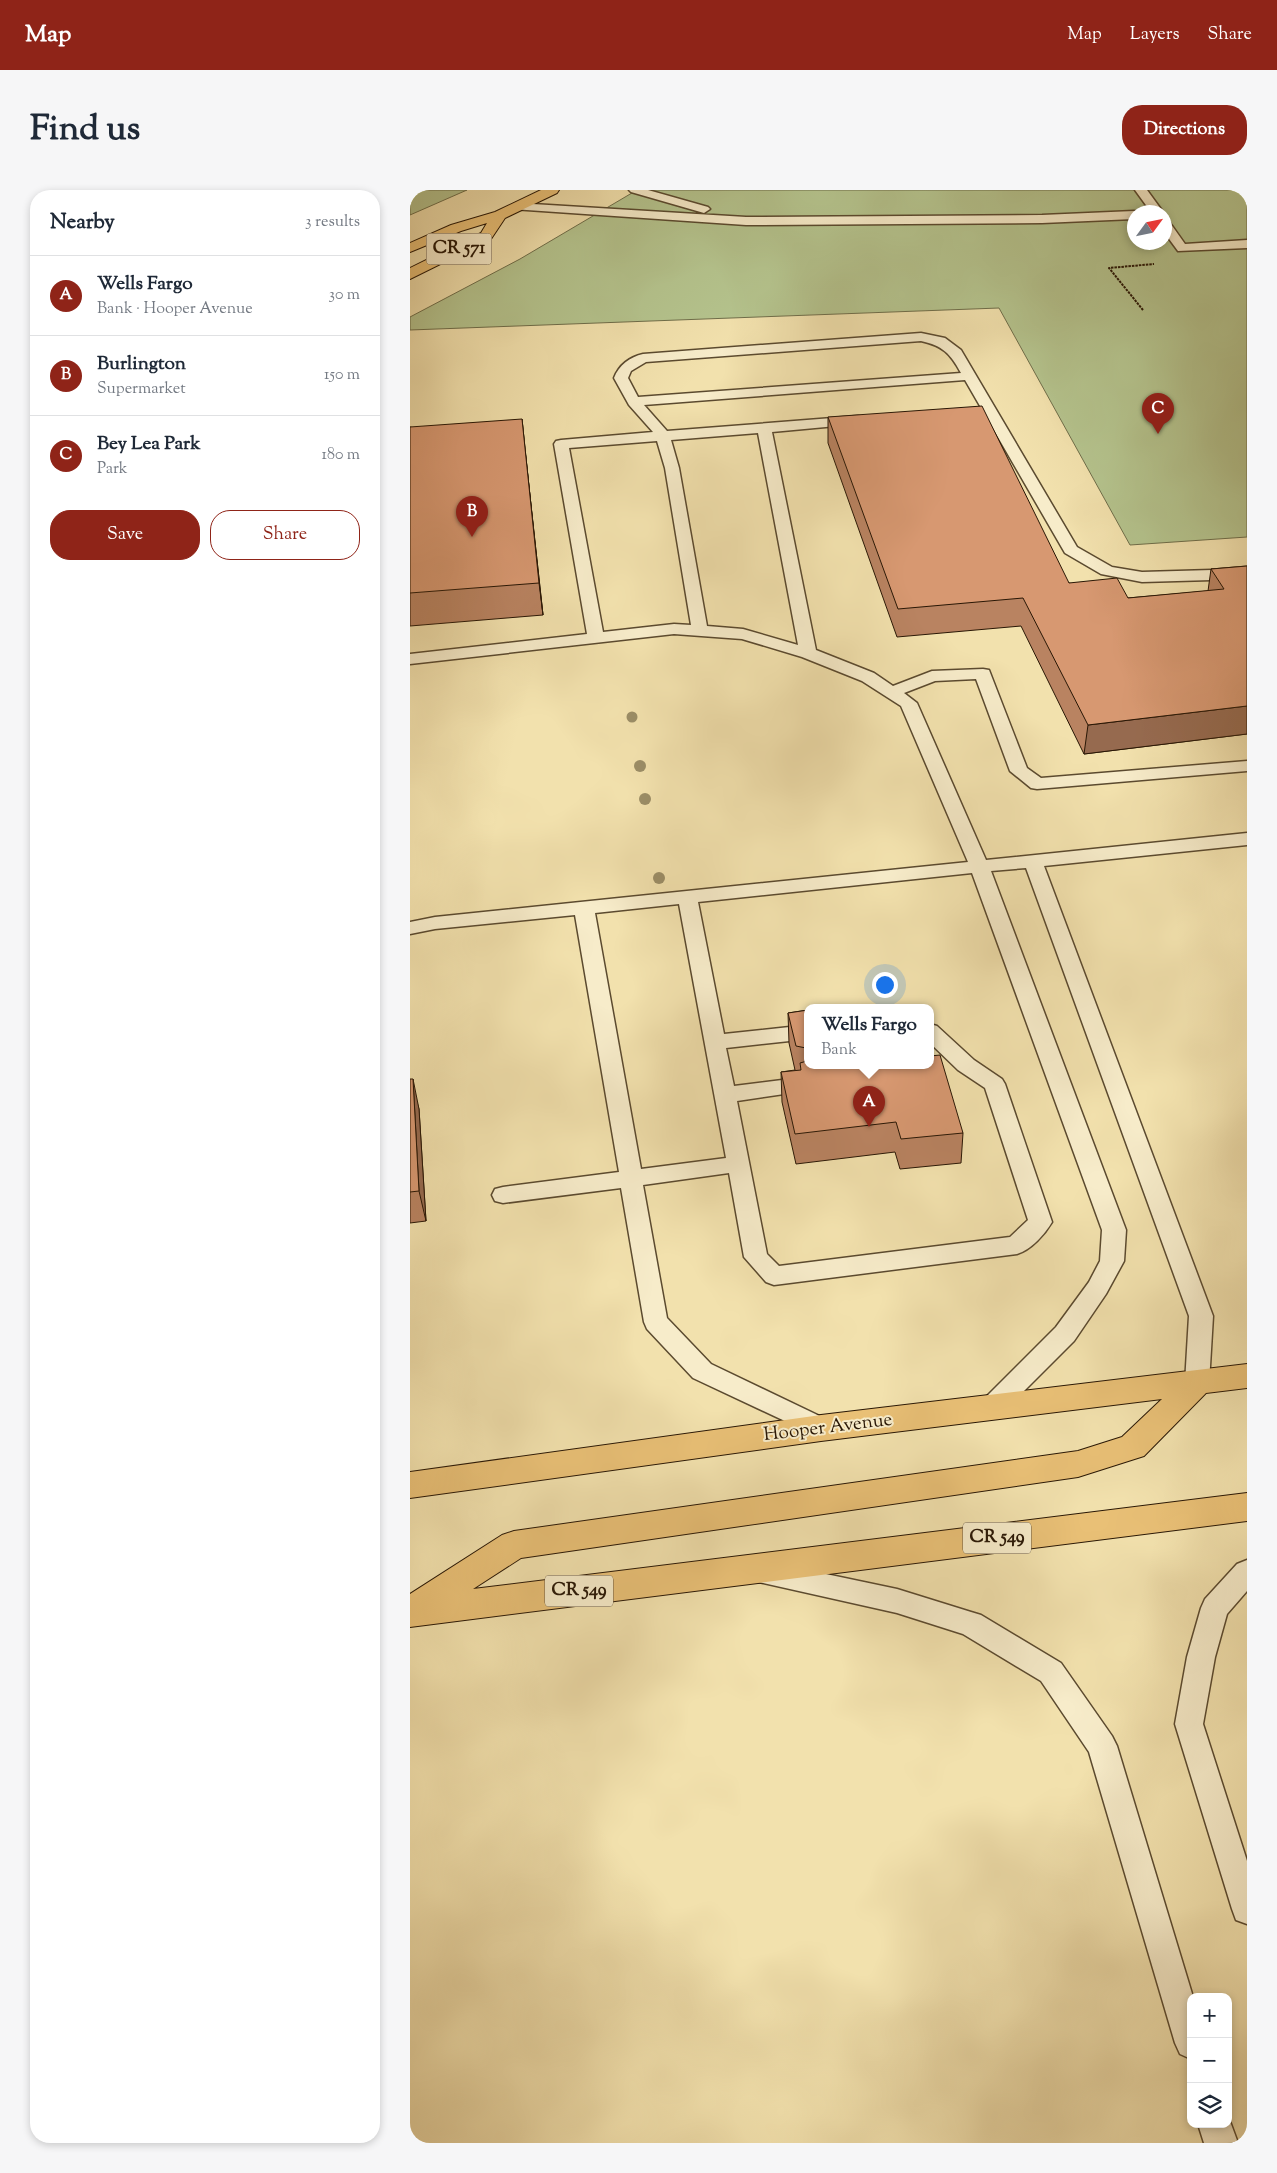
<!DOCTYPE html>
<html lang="en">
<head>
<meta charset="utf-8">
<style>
	:root { --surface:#fff; --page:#f6f6f7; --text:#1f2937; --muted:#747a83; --line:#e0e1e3; --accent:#8f2418 }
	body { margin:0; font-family:"Sorts Mill Goudy",serif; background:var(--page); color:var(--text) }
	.controls { position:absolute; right:15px; bottom:15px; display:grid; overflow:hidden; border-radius:10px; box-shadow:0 2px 8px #0003 }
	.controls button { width:45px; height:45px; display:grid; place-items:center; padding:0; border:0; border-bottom:1px solid var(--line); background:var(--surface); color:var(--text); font:25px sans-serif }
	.compass { position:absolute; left:717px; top:15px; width:45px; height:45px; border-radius:50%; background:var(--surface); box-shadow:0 2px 8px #0003; rotate:57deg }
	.you { position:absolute; left:474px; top:794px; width:18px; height:18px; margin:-12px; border:4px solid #fff; border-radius:50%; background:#1a73e8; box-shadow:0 0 0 8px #1a73e833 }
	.badge { display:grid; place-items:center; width:32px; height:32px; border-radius:50%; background:var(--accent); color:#fff; font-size:16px; font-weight:700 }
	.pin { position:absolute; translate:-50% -41px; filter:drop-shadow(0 1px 2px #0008) }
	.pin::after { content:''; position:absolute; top:26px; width:18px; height:15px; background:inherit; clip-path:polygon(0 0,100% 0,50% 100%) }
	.popup { position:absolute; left:394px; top:814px; width:130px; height:65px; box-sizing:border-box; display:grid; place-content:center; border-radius:10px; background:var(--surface); filter:drop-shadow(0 1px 4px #0005); font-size:16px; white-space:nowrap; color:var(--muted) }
	.popup b { font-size:19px; color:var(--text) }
	.popup::after { content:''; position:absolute; left:50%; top:100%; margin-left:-10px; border:10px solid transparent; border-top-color:var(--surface) }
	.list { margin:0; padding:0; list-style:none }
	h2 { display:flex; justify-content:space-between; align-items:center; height:65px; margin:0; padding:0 20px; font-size:21px }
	h2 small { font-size:16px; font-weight:400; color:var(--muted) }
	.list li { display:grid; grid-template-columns:32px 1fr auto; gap:15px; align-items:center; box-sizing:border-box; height:80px; padding:0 20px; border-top:1px solid var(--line) }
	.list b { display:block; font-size:19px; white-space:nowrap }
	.list p { margin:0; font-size:16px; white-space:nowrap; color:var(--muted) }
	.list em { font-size:16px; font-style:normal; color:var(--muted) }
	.actions { display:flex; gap:10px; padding:15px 20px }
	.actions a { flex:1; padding:11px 0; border:1px solid var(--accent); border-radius:20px; text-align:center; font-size:18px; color:var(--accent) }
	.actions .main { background:var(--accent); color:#fff }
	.icon { flex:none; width:28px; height:28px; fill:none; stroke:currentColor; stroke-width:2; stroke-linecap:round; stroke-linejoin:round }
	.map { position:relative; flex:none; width:837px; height:1953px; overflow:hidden; border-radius:20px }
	header { display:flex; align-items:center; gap:30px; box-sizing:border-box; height:70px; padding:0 25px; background:var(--accent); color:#fff }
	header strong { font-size:24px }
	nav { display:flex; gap:28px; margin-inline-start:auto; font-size:18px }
	.intro { display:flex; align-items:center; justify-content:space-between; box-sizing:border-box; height:120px; padding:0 30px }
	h1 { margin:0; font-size:35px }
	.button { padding:12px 22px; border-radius:20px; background:var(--accent); color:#fff; font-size:18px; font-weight:700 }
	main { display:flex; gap:30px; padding:0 30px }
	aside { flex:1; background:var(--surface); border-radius:20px; box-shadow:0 2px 8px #0003 }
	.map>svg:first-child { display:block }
</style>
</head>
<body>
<header>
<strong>Map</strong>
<nav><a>Map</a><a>Layers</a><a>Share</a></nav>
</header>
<div class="intro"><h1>Find us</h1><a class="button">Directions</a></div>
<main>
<aside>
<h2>Nearby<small>3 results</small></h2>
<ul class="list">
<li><span class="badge">A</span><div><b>Wells Fargo</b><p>Bank · Hooper Avenue</p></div><em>30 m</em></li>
<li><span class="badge">B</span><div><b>Burlington</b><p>Supermarket</p></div><em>150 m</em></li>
<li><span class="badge">C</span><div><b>Bey Lea Park</b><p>Park</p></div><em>180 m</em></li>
</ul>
<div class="actions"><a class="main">Save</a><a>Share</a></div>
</aside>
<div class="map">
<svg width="837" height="1953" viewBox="0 0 837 1953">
	<rect width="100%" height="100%" fill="#f2e1ad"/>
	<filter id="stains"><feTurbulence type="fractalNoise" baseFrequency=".004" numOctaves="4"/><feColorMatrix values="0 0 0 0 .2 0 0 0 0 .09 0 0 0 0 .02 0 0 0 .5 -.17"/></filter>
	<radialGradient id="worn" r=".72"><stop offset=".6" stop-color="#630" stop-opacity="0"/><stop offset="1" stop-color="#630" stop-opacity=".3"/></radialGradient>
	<path fill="#b5c48e" stroke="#6f6e4a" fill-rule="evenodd" d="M0 0H57L0 25Z
		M227 0H837V347L720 355 589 118 0 140V127L110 69ZM724 22H754V52H724Z"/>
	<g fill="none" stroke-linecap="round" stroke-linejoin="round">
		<defs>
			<path id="service" d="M219 0H238L298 17 300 19 294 23 221 2Z
				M725 0H737L753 22H741Z
				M106 13 336 27 632 25 724 21 728 22H724V29L632 33 336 35 102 19 100 17 102 15Z
				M754 30H758L775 54 837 50V58L768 61 754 42Z
				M511 143 535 148 551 160 667 357 702 377 732 382 837 379V389L732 392 691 384 655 363 555 190 234 215 257 241 448 226 453 227 455 230 453 233 448 234 362 242 406 460 464 483 483 496 522 481 573 479 579 480 617 578 631 588 837 571V581L627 599 621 598 600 581 566 489 525 491 494 503 507 513 576 670 837 643V655L634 676 803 1126 799 1193 796 1200 787 1203 778 1200 775 1193 779 1126 616 678 581 681 716 1040 714 1071 696 1104 664 1151 590 1225 581 1228 572 1225 568 1218 572 1211 646 1137 679 1092 690 1071 692 1040 562 683 288 712 314 844 398 835V849L316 858 324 896 388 888 396 890 399 895 396 900 388 902 327 911 357 1064 369 1076 600 1047 618 1030 575 898 548 880 520 853V834L527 836 564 870 592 889 595 894 642 1032C635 1044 621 1060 607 1064L364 1095 356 1092 334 1067 319 983 233 995 257 1128 301 1174 420 1231 424 1238 420 1245 411 1248 283 1188 237 1139 234 1132 211 998 93 1013 85 1011 82 1005 85 999 93 997 209 982 165 725 25 739 0 744V732L25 727 558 672 491 516 452 491 392 467 332 449 264 444 0 474V464L177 444 144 254 146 251 151 250 243 242 219 215 204 188C209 175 220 167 233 164ZM511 151C533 156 540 163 551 183L228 207 218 188 221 181 236 172ZM348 243 388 455 333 439 297 436 269 278 261 250ZM247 251 255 278 281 435 264 434 193 442 159 258ZM269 714 316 968 231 979 185 723Z
				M350 1370 487 1399 561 1422 571 1425 651 1473 702 1546 707 1556 783 1807H781V1869L770 1864 765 1853 679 1562 631 1491 553 1444 487 1423 340 1390 336 1382 340 1374Z
				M837 1370V1401L817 1424 805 1467 793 1534 837 1671V1734L826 1730 822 1719 765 1534 777 1467 791 1418 795 1409 827 1374Z
				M818 1926 828 1953H794L788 1934H818Z"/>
			<path id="primary" d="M131 0H149L147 3 95 28 81 49 0 89V78L71 43 77 33 51 41 0 62V53L41 35 85 22Z
				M837 1174V1198L796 1203 734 1266 668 1287 111 1368 63 1399 837 1303V1331L0 1437V1404L92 1345 104 1341 668 1261 712 1247 752 1209 411 1251 0 1308V1282L411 1225Z"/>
		</defs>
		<use href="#service" stroke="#5b4a2f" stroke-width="3"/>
		<use href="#primary" stroke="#291705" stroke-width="2"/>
		<path stroke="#291705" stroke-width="2" stroke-dasharray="2.5 1" stroke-linecap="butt" d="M733 120 699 78 744 74"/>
		<use href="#service" fill="#f7ecca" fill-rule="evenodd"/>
		<use href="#primary" fill="#e9c076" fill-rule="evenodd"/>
	</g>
	<g fill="#9b8e67">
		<circle cx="222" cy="527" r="5.5"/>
		<circle cx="230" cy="576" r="6"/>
		<circle cx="235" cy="609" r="6"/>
		<circle cx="249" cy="688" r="6"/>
	</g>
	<path fill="#b98361" stroke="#291705" d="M418 227 659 393 718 408 798 401 801 379 837 376V544L674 564 611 436 487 447 418 253Z
		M0 237 115 260 133 425 0 436Z
		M398 820V876L553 943 551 973 490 979 485 962 386 974 372 912 371 882 385 880 379 853 378 823Z
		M0 889 9 919 16 1031 0 1033Z"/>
	<path fill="#966a4f" stroke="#291705" d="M112 229 115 260 133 425 129 393Z
		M837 516V544L674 564 678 535Z
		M3 889 9 919 16 1031 9 1001Z"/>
	<path fill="#d79871" stroke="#291705" d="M572 216 659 393 707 388 718 408 814 399 801 379 837 376V516L678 535 613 408 488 419 418 227Z
		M112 229 129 393 0 403V237Z
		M424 816V818H412Z
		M398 820V860L396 858 386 856 378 823Z
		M530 865 553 943 491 949 486 932 385 944 371 882 391 880 390 873 397 871 398 870V876H520V866Z
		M0 889H3L9 1001 0 1002Z"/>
	<g text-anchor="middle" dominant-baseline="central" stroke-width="4" stroke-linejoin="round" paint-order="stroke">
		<g fill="#f7ecca" stroke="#675740" stroke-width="1">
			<rect x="16.5" y="43.5" width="65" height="31" rx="4"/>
			<rect x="553" y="1332.5" width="68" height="31" rx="4"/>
			<rect x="135" y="1385.5" width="68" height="31" rx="4"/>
		</g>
		<g font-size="18" font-weight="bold" fill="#291705">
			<text x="49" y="59">CR 571</text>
			<text x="587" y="1348">CR 549</text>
			<text x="169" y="1401">CR 549</text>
		</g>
		<g font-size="19" fill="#291705" stroke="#f7ecca">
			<text transform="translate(418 1238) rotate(-7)">Hooper Avenue</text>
		</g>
	</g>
	<rect width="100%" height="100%" filter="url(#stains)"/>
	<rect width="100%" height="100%" fill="url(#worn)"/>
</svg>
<div class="controls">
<button>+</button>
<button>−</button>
<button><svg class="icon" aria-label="layers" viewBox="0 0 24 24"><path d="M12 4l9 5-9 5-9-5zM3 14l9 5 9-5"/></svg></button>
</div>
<svg class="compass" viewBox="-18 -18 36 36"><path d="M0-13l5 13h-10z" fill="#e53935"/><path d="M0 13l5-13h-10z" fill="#747a83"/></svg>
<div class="you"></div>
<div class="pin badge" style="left:459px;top:937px">A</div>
<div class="popup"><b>Wells Fargo</b>Bank</div>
<div class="pin badge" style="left:62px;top:347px">B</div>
<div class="pin badge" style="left:748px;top:244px">C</div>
</div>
</main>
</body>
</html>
